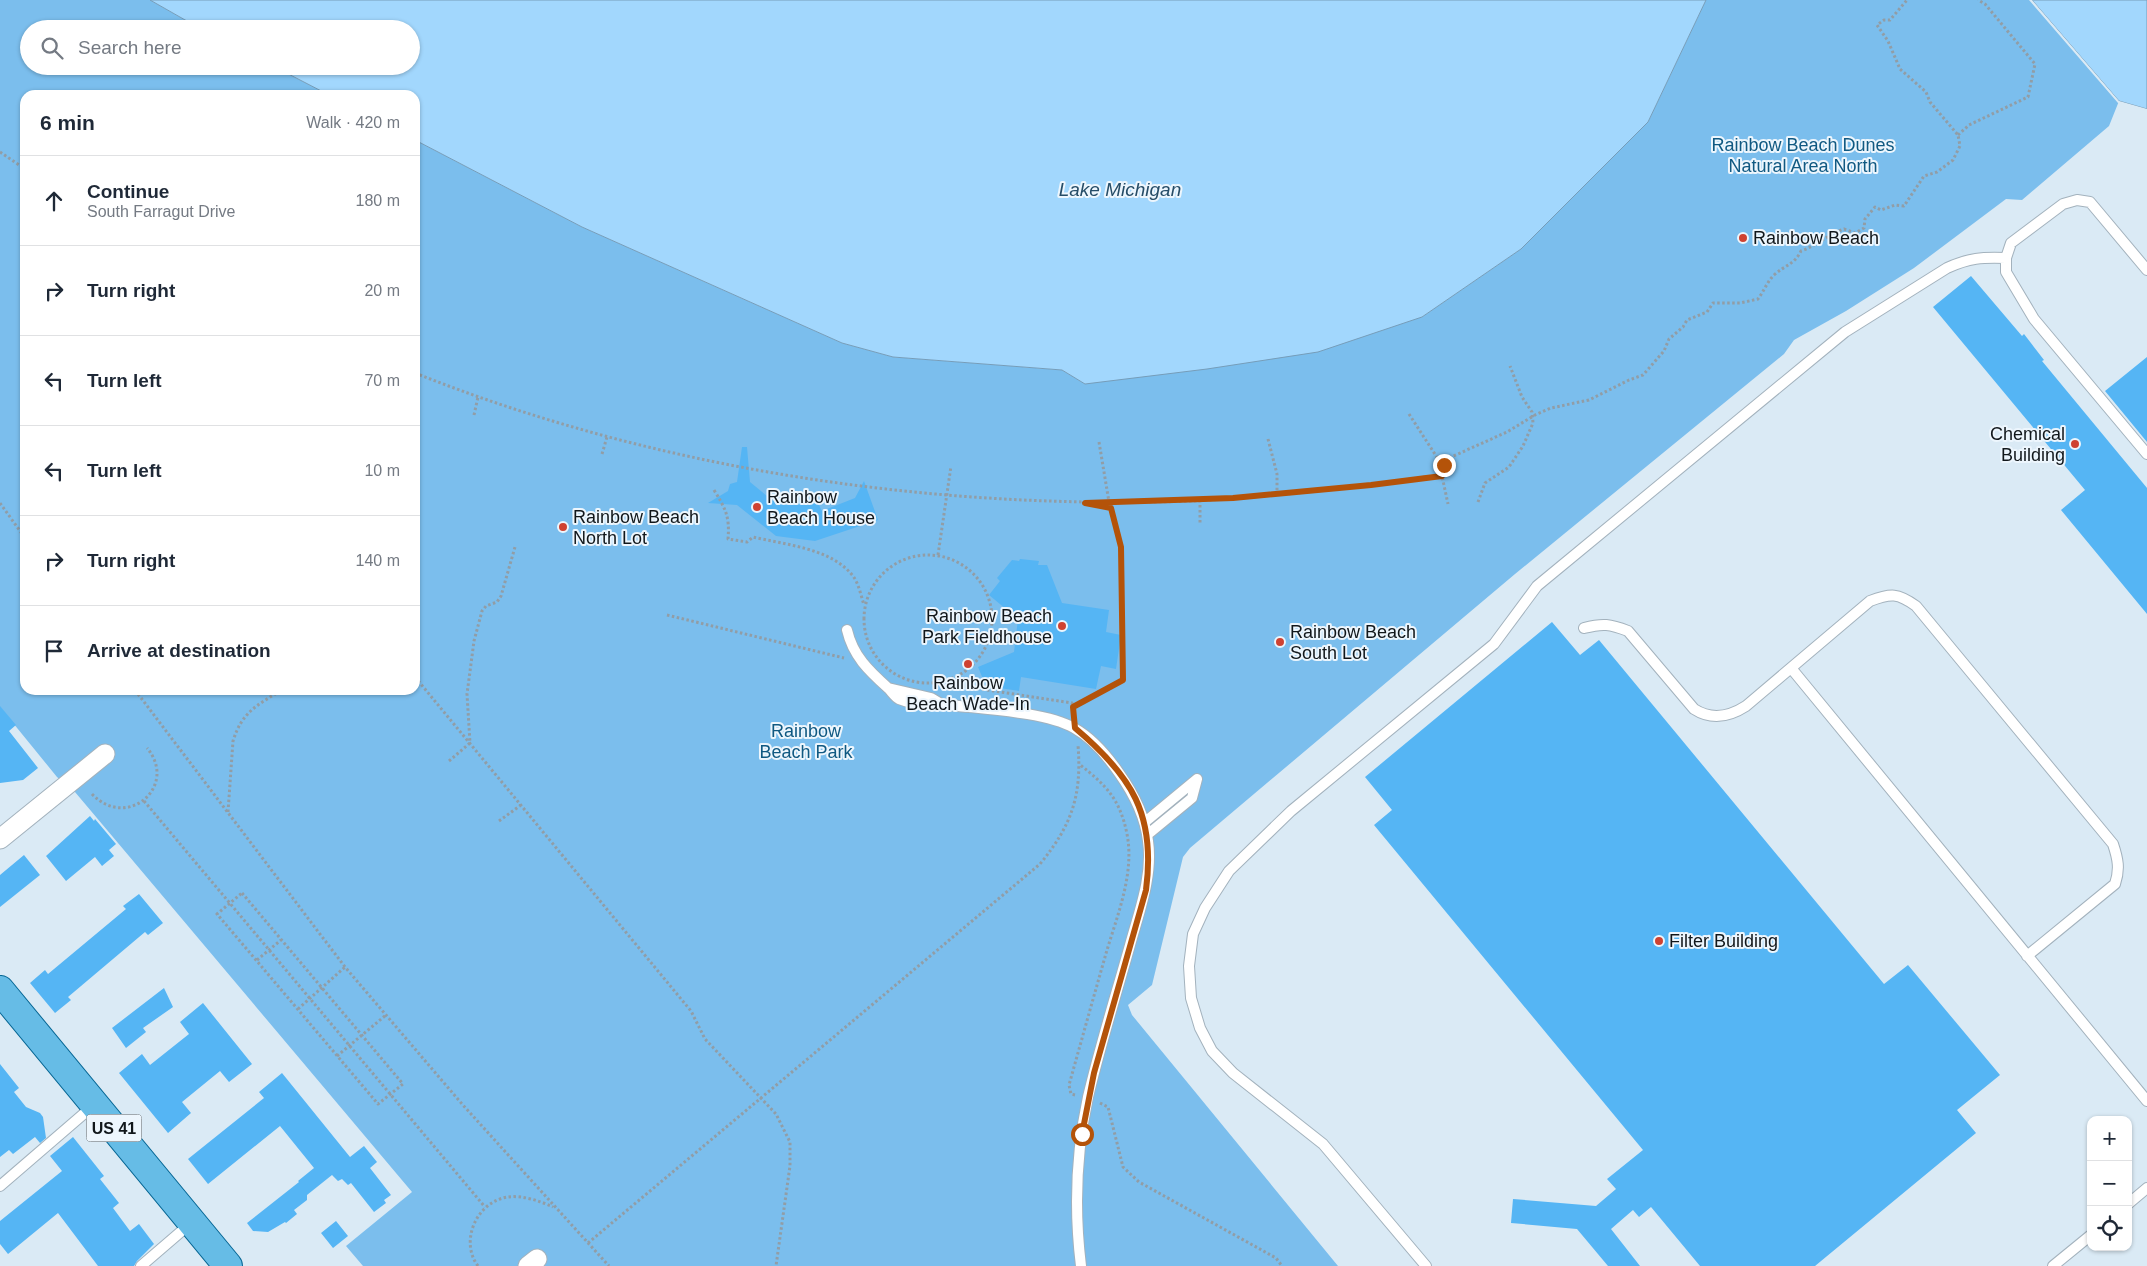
<!DOCTYPE html>
<html lang="en">
<head>
<meta charset="utf-8">
<style>
	:root { --surface:#fff; --page:#f2f2f3; --text:#1f2937; --muted:#747a83; --line:#e0e1e3 }
	body { margin:0; font-family:Helvetica,sans-serif; background:var(--page); color:var(--text) }
	.controls { position:absolute; right:15px; bottom:15px; display:grid; overflow:hidden; border-radius:10px; box-shadow:0 1px 4px #0004 }
	.controls button { width:45px; height:45px; display:grid; place-items:center; padding:0; border:0; border-bottom:1px solid var(--line); background:var(--surface); color:var(--text); font:25px sans-serif }
	.stop { position:absolute; width:15px; height:15px; margin:-11px; border:4px solid #b45309; border-radius:50%; background:#fff }
	.stop.end { background:#b45309; border-color:#fff; box-shadow:0 1px 5px #0008 }
	.list { margin:0; padding:0; list-style:none }
	h2 { display:flex; justify-content:space-between; align-items:center; height:65px; margin:0; padding:0 20px; font-size:21px }
	h2 small { font-size:16px; font-weight:400; color:var(--muted) }
	.list li { display:grid; grid-template-columns:32px 1fr auto; gap:15px; align-items:center; box-sizing:border-box; height:90px; padding:0 20px; border-top:1px solid var(--line) }
	.list b { display:block; font-size:19px; white-space:nowrap }
	.list p { margin:0; font-size:16px; white-space:nowrap; color:var(--muted) }
	.list em { font-size:16px; font-style:normal; color:var(--muted) }
	.icon { flex:none; width:28px; height:28px; fill:none; stroke:currentColor; stroke-width:2; stroke-linecap:round; stroke-linejoin:round }
	.map { position:relative; flex:none; width:2147px; height:1266px; overflow:hidden }
	.search { position:absolute; background:var(--surface); box-shadow:0 1px 4px #0004; left:20px; top:20px; width:400px; height:55px; display:flex; align-items:center; gap:12px; box-sizing:border-box; padding:0 18px; border-radius:28px; color:var(--muted); font-size:19px }
	.panel { position:absolute; background:var(--surface); box-shadow:0 1px 4px #0004; left:20px; top:90px; width:400px; height:605px; border-radius:15px }
	.map>svg:first-child { display:block }
</style>
</head>
<body>
<div class="map">
<svg width="2147" height="1266" viewBox="0 0 2147 1266">
	<rect width="100%" height="100%" fill="#daeaf5"/>
	<path fill="#7bbeed" d="M0 0H150L201 29H29V66H273L329 95H25V690H415V140L582 227 842 343 893 357 1062 370 1085 384 1422 317 1521 249 1648 122 1706 0H2032L2119 101 2109 126 2022 200 2006 199 1914 268 1846 311 1794 340 1784 354 1515 574 1190 848 1183 857 1152 985 1128 1005 1132 1015 1338 1266H363L346 1246 412 1192 75 792 57 777 0 707Z"/>
	<path fill="#a2d7fd" stroke="#769db9" d="M150 0H1706L1648 122 1521 249 1422 317 1318 352 1207 369 1085 384 1062 370 893 357 842 343 582 227 415 140V95H329L273 66H411V29H201Z
		M2032 0H2147V109L2119 101Z"/>
	<path fill="#daeaf5" d="M2029 0H2032L2119 101 2147 109V112L2118 103Z"/>
	<path fill="#55b5f4" d="M1971 276 2022 336 2024 334 2044 360 2042 361 2147 488V614L2061 510 2085 490 1933 307Z
		M2147 357V442L2105 391Z
		M742 447H747L750 482 773 501 787 496 795 500 799 498 805 500 817 501 822 511 855 498 864 481 878 520 815 541 776 536 737 505 708 503 728 491 730 484 737 482Z
		M1020 559 1039 561 1038 565H1047L1062 603 1109 610 1106 632 1121 635 1116 669 1101 666 1096 689 1021 677 1019 691 986 686 978 667 1014 652 1018 619 989 595 1000 581 997 578 1012 560 1019 561Z
		M1552 622 1580 655 1599 640 1884 984 1908 965 2000 1075 1957 1110 1976 1133 1815 1266H1700L1651 1207 1639 1217 1633 1210 1611 1229 1640 1266H1608L1577 1229 1511 1223 1513 1199 1596 1206 1616 1189 1607 1179 1643 1150 1374 825 1392 810 1365 777Z
		M0 706 16 725 9 731 38 768 23 780 0 783Z
		M90 816 94 821 95 819 116 844 109 850 114 856 102 866 95 857 66 881 46 856Z
		M24 855 40 875 0 907V875Z
		M139 894 163 923 148 935 145 932 68 997 71 1000 55 1013 30 983 45 970 48 974 126 909 123 906Z
		M164 988 173 1007 143 1028 146 1032 126 1048 112 1028Z
		M203 1003 252 1064 229 1082 220 1071 182 1102 191 1113 168 1133 119 1073 142 1054 150 1065 189 1034 180 1022Z
		M0 1064 19 1088 14 1092 26 1107 40 1113 43 1117 46 1138 40 1143 35 1137 13 1154 9 1150 0 1157Z
		M282 1073 350 1157 364 1146 377 1162 370 1168 391 1195 384 1200 386 1203 374 1212 351 1183 348 1185 342 1179 338 1181 332 1175 307 1195V1200L294 1210 297 1214 286 1223 285 1222 268 1232 253 1231 247 1223 299 1182 298 1181 314 1168 280 1126 208 1184 188 1159 264 1098 259 1092Z
		M73 1137 104 1176 100 1179 119 1203 113 1208 130 1231 139 1224 154 1244 137 1261 134 1266H98L58 1213 8 1254 0 1244V1221L62 1171 50 1156Z
		M336 1221 348 1236 333 1248 321 1233Z"/>
	<g fill="none" stroke-linecap="round" stroke-linejoin="round">
		<defs>
			<path id="lane" d="M2147 270 2090 202 2077 200 2063 204 2011 243 2006 258V272L2034 319 2147 454
				M1584 628C1603 623 1610 624 1628 631L1694 709C1711 720 1729 717 1746 706L1870 601C1891 593 1898 593 1916 606L2113 844C2118 859 2120 869 2115 884L2027 956
				M847 630C853 656 869 671 888 688 892 692 895 697 899 699 912 704 928 706 941 704 977 709 1044 711 1074 728 1092 738 1108 757 1119 773 1134 794 1145 815 1148 841 1153 876 1139 912 1130 945 1116 995 1100 1046 1088 1097 1076 1153 1074 1209 1081 1266
				M1791 668 2147 1101
				M888 688 931 698 941 704
				M1145 822 1197 779
				M1147 835 1192 798 1197 779
				M0 1186 94 1105
				M2128 1204 2147 1188
				M141 1266 191 1223
				M1426 1266 1323 1144 1233 1073 1212 1051 1200 1028 1191 998 1189 966 1193 934 1205 908 1229 871 1291 811 1494 644 1537 586 1845 332 1947 268C1969 258 1982 257 2006 258
				M2053 1266 2091 1235"/>
			<path id="street" d="M0 839 105 754
				M528 1266 537 1259"/>
			<path id="primary" d="M0 990 228 1266"/>
		</defs>
		<use href="#lane" stroke="#a3b2bd" stroke-width="12"/>
		<use href="#street" stroke="#a3b2bd" stroke-width="21"/>
		<use href="#primary" stroke="#066694" stroke-width="30"/>
		<path stroke="#919da6" stroke-width="3" stroke-dasharray="2.5 2.5" stroke-linecap="butt" d="M1958 135 1969 125 2028 97 2035 64 1985 4 1978 0
			M0 152 25 169
			M415 373C658 470 930 510 1192 501 1251 498 1311 492 1369 485 1394 483 1418 476 1442 476
			M1409 414 1440 462 1444 465 1442 476 1448 504
			M474 415 478 397
			M1268 439 1277 474V494
			M1099 442 1109 502
			M602 454 607 437
			M1440 462 1507 432 1535 415 1551 408 1589 400 1629 380 1643 375 1664 351 1669 339 1683 327 1687 320 1707 312 1713 303H1740L1758 299C1764 291 1767 282 1774 275 1785 265 1794 265 1801 251 1818 245 1827 235 1844 229L1855 233 1864 228 1865 219 1875 207 1881 210 1895 205 1904 206 1924 176 1937 172 1953 160 1960 146 1958 135 1930 102 1926 92 1900 69 1888 41 1877 25 1884 20H1890L1907 0
			M714 490C725 508 730 516 728 539L747 542 753 537C786 545 831 548 853 576 859 584 861 596 864 605
			M1200 500V525
			M1478 502 1485 483 1509 467 1523 446 1533 423 1532 412 1522 397 1510 366
			M0 503 25 538
			M864 619a64 64 0 1 1 128 0a64 64 0 1 1-128 0Z
			M938 555 951 466
			M667 615 844 658
			M415 677 691 1011 705 1039 776 1114 790 1142V1166L776 1266
			M952 678 955 685 1072 703 1073 707
			M135 690 345 967 462 1104 609 1266
			M1074 714 1073 707 1123 680 1121 547 1111 508 1090 504
			M449 761 470 743 467 694 474 641 482 611 486 606 497 602 501 596 515 547
			M92 794C127 831 179 786 147 748
			M144 801 485 1207
			M228 812 233 741C242 712 257 705 282 690
			M499 821 521 805
			M242 893 403 1084 378 1104 217 914Z
			M257 960 281 940
			M298 1009 345 967
			M337 1056 386 1015
			M1075 1095 1071 1094 1069 1085C1081 1042 1093 999 1105 957 1116 918 1135 875 1127 834 1120 799 1106 785 1079 764
			M1100 1103 1108 1107 1123 1167 1139 1182 1276 1258 1282 1266
			M588 1243 1040 864C1072 825 1082 795 1078 745
			M478 1266C459 1241 477 1201 508 1197 522 1195 540 1201 553 1207"/>
		<use href="#lane" stroke="#fff" stroke-width="10"/>
		<use href="#street" stroke="#fff" stroke-width="19"/>
		<use href="#primary" stroke="#66bce6" stroke-width="28"/>
	</g>
	<g fill="none" stroke-linecap="round" stroke-linejoin="round">
		<path stroke="#b45309" stroke-width="6" d="M1082 1134 1094 1073 1146 890C1156 815 1132 776 1075 728L1073 707 1123 680 1121 547 1111 508 1085 503 1233 498 1371 485 1442 476 1444 465"/>
	</g>
	<g fill="#cf4231" stroke="#edf6fd" stroke-width="2">
		<circle cx="1743" cy="238" r="5"/>
		<circle cx="2075" cy="444" r="5"/>
		<circle cx="757" cy="507" r="5"/>
		<circle cx="563" cy="527" r="5"/>
		<circle cx="1062" cy="626" r="5"/>
		<circle cx="1280" cy="642" r="5"/>
		<circle cx="968" cy="664" r="5"/>
		<circle cx="1659" cy="941" r="5"/>
	</g>
	<g text-anchor="middle" dominant-baseline="central" stroke-width="4" stroke-linejoin="round" paint-order="stroke">
		<rect fill="#edf6fd" stroke="#535a5f" stroke-width="1" x="86.5" y="1114.5" width="55" height="27" rx="4"/>
		<g font-size="16" font-weight="bold" fill="#11171b">
			<text x="114" y="1128">US 41</text>
		</g>
		<g font-size="18" fill="#105982" stroke="#edf6fd">
			<text x="1803" y="145">Rainbow Beach Dunes<tspan x="1803" dy="21">Natural Area North</tspan></text>
			<text x="806" y="731">Rainbow<tspan x="806" dy="21">Beach Park</tspan></text>
		</g>
		<g font-size="18" fill="#11171b" stroke="#edf6fd" text-anchor="start">
			<text x="1753" y="238">Rainbow Beach</text>
			<text x="2065" y="434" text-anchor="end">Chemical<tspan x="2065" dy="21">Building</tspan></text>
			<text x="767" y="497">Rainbow<tspan x="767" dy="21">Beach House</tspan></text>
			<text x="573" y="517">Rainbow Beach<tspan x="573" dy="21">North Lot</tspan></text>
			<text x="1052" y="616" text-anchor="end">Rainbow Beach<tspan x="1052" dy="21">Park Fieldhouse</tspan></text>
			<text x="1290" y="632">Rainbow Beach<tspan x="1290" dy="21">South Lot</tspan></text>
			<text x="968" y="683" text-anchor="middle">Rainbow<tspan x="968" dy="21">Beach Wade-In</tspan></text>
			<text x="1669" y="941">Filter Building</text>
		</g>
		<g font-size="19" font-style="italic" fill="#264d68" stroke="#edf6fd">
			<text x="1120" y="189">Lake Michigan</text>
		</g>
	</g>
</svg>
<div class="controls">
<button>+</button>
<button>−</button>
<button><svg class="icon" aria-label="locate" viewBox="0 0 24 24"><circle cx="12" cy="12" r="6"/><path d="M12 2v4M12 18v4M2 12h4M18 12h4"/></svg></button>
</div>
<div class="stop" style="left:1082px;top:1134px"></div>
<div class="stop end" style="left:1444px;top:465px"></div>
<div class="search"><svg class="icon" aria-label="search" viewBox="0 0 24 24"><circle cx="10" cy="10" r="6"/><path d="M15 15l6 6"/></svg>Search here</div>
<section class="panel">
<h2>6 min<small>Walk · 420 m</small></h2>
<ul class="list">
<li><svg class="icon" aria-label="ahead" viewBox="0 0 24 24"><path d="M12 20V5M6 11l6-6 6 6"/></svg><div><b>Continue</b><p>South Farragut Drive</p></div><em>180 m</em></li>
<li><svg class="icon" aria-label="right" viewBox="0 0 24 24"><path d="M7 20v-9h11M14 6l5 5-5 5"/></svg><div><b>Turn right</b></div><em>20 m</em></li>
<li><svg class="icon" aria-label="left" viewBox="0 0 24 24"><path d="M17 20v-9H6M10 6l-5 5 5 5"/></svg><div><b>Turn left</b></div><em>70 m</em></li>
<li><svg class="icon" aria-label="left" viewBox="0 0 24 24"><path d="M17 20v-9H6M10 6l-5 5 5 5"/></svg><div><b>Turn left</b></div><em>10 m</em></li>
<li><svg class="icon" aria-label="right" viewBox="0 0 24 24"><path d="M7 20v-9h11M14 6l5 5-5 5"/></svg><div><b>Turn right</b></div><em>140 m</em></li>
<li><svg class="icon" aria-label="arrive" viewBox="0 0 24 24"><path d="M6 21V4h12l-3 4 3 4H6"/></svg><div><b>Arrive at destination</b></div></li>
</ul>
</section>
</div>
</body>
</html>
